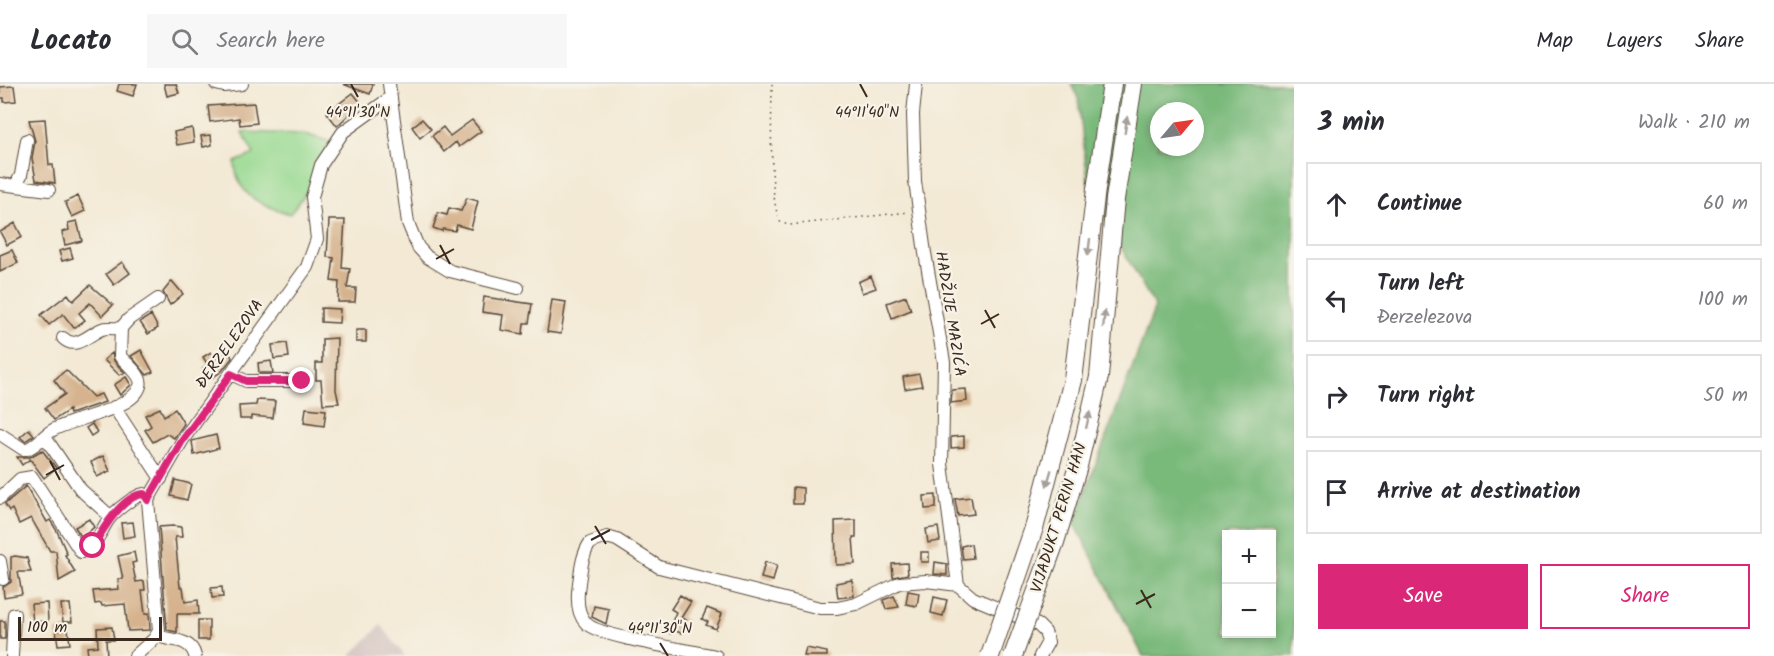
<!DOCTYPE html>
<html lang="en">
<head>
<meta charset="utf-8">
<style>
	:root { --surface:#fff; --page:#f7f7f7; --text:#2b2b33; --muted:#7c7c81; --line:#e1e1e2; --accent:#db2777 }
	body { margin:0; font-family:Kalam,sans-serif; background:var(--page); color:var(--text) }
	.controls { position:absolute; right:18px; bottom:18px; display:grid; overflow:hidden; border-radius:0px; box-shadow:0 3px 9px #0003 }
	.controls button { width:54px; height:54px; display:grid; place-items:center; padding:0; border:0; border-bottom:2px solid var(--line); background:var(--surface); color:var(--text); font:30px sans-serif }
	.compass { position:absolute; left:1150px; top:18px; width:54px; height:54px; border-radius:50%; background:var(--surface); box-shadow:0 3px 9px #0003; rotate:61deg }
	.scale { position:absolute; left:18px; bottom:15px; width:144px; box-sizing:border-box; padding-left:6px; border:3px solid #3b2a1e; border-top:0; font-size:16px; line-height:21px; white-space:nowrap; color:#3b2a1e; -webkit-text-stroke:4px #f7f3e8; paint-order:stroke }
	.stop { position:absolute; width:18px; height:18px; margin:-14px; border:4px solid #db2777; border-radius:50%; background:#fff }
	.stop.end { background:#db2777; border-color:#fff; box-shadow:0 2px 6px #0008 }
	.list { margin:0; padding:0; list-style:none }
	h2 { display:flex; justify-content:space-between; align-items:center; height:78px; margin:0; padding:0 24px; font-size:26px }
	h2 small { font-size:20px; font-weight:400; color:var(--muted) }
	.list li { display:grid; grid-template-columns:39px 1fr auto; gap:18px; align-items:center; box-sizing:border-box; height:84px; margin:0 12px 12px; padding:0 12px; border:2px solid var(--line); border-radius:0px }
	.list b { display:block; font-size:22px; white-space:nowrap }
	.list p { margin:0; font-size:20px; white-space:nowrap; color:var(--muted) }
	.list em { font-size:20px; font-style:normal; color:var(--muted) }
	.actions { display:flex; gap:12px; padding:18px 24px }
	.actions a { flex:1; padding:14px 0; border:2px solid var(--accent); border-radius:0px; text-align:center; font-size:21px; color:var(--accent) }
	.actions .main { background:var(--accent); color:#fff }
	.icon { flex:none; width:33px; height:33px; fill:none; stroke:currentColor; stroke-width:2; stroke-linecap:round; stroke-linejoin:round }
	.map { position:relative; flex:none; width:1294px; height:572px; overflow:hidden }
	header { display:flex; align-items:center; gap:36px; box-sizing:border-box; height:84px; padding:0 30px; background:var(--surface); border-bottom:2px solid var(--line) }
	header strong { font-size:28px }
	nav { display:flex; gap:33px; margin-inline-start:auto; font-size:21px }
	.search { width:420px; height:54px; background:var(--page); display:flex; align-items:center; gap:15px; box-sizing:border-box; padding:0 21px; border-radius:0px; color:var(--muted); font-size:22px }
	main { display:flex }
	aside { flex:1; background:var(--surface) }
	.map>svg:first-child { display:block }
</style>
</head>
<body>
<header>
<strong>Locato</strong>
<div class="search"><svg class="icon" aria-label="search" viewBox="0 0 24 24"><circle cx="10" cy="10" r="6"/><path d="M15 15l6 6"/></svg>Search here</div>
<nav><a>Map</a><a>Layers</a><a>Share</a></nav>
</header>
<main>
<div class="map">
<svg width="1294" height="572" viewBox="0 0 1294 572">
	<rect width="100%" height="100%" fill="#f7f3e8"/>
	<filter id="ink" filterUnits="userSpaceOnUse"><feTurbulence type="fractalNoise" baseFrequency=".0167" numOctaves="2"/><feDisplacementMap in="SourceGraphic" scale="12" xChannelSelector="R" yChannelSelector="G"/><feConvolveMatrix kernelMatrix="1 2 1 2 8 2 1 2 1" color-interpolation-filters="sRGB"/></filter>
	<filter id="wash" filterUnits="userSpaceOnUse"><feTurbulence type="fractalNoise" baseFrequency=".008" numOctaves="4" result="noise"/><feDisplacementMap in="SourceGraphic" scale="24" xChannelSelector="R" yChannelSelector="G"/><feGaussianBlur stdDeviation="1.35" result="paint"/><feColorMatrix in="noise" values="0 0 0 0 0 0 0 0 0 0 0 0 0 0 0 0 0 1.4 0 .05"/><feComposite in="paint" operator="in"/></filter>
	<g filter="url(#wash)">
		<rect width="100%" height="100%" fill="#f3e9d4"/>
		<path fill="#d1bfbe" d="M381 541 405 572H350Z"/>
		<path fill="#97d990" stroke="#698257" stroke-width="1.5" d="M242 48 305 50 331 58 309 105 290 130C261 121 236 112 235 78L254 70Z"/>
		<path fill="#79b97a" stroke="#5a724c" stroke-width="1.5" fill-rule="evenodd" d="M1071 0H1294V572H1143L1074 438 1155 223 1089 107 1078 14ZM1159 27H1195V63H1159ZM1226 450H1272V550H1226Z"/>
		<g id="blocks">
			<path fill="#d6b38e" d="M119 0H137L133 12 117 7Z
				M164 0H176L179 9 167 12Z
				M343 0H373L370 10Z
				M14 2 16 17 4 18V14H0V3Z
				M353 9 361 19 337 42 327 29Z
				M254 19 257 39 240 41 239 34 210 38 208 22Z
				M45 35 49 81H53L55 99 36 96 32 74 35 57 29 36Z
				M422 35 431 45 420 54 412 43Z
				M472 36 481 47 459 63 456 58 444 68 432 52 443 43 450 52Z
				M192 44 194 58 177 61 174 48Z
				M211 51 212 61 203 63 201 52Z
				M78 112 85 127 72 133 65 118Z
				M467 114 478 117 471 145 457 141 455 147 443 145 442 147 433 144 438 129 447 131 449 124 461 127Z
				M329 136H345L342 184 350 185 347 204H356L355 218H338L339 198 331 197 334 174 327 173Z
				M77 137 82 157 65 161 62 148 69 146 68 139Z
				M15 139 22 153 7 161 0 148Z
				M70 164 73 174 62 177 59 167Z
				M12 166 18 179 0 188V171Z
				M122 178 130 189 114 201 106 190Z
				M871 192 876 204 862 209 858 198Z
				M172 197 183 210 170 221 163 208Z
				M90 201 113 221 102 232 90 219 79 229 85 236 74 244 63 230 49 241 41 231 68 210 73 217Z
				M906 212 911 226 892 234 887 219Z
				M484 213 532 220 529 239H524L523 250 501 246 503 231 482 228Z
				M552 216 566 218 561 250 547 248Z
				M321 224 340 225 339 239 321 238Z
				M151 231 158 244 148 250 140 238Z
				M356 246H366V258H356Z
				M337 254 336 306 339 319 323 320 321 296H316V279H322V255Z
				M287 259 289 273 274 275 272 261Z
				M141 266 153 288 147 291 131 272Z
				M211 268 215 275 229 268 232 274 221 288 210 295 203 284 208 281 203 273Z
				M112 269 114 277 125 289 119 291 104 276Z
				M271 277 273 289H259L258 279Z
				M66 286 93 313 101 310 105 318 70 330 69 326 54 336 45 324 65 310 54 296Z
				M919 290 922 302 905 305 903 293Z
				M126 293 131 301 120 311 114 301Z
				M966 305 967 317 951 319 952 306Z
				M257 316 275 317 273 334 251 332V335H240L239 322 256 321Z
				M160 324 164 332 175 325 184 340 174 354 167 350 153 358 145 346 151 342 145 331Z
				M306 324 326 326 324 342 304 339Z
				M92 340 97 348 91 352 86 344Z
				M29 345 34 351 25 357 20 353Z
				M216 351 219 364 194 371 192 357Z
				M964 352V363L951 364V353Z
				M42 366 56 384 44 394 30 375 22 381 17 373H30Z
				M103 372 110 387 97 393 91 378Z
				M175 396 191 400 187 416 171 412Z
				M26 402 47 438 50 436 57 447 67 470 65 471 75 488 59 497 56 467H50L31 434 19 440 12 425 9 427 5 420Z
				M793 403 803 404V420H793Z
				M936 411V424L925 425 924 412Z
				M971 413 974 430 958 432 955 415Z
				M89 435 94 443 82 454 75 443Z
				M856 436V453H853L855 480 836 481 835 437Z
				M133 438 135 452 123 454 121 439Z
				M173 442 181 443 182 453H175L180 503H183L185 518 198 516 199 530H177V548L167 546 159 443Z
				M938 443 940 457 928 459 926 445Z
				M971 460 973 474 963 475 961 462Z
				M134 468 136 478 132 479 136 498 144 497 145 506H142L145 530 149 529 150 546 128 547 125 520 102 522 101 519 95 520 93 507 119 505 118 495H123L118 472Z
				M921 468H929V478H921Z
				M15 472 27 474 31 488H18L22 510 4 513 3 503 11 498V473Z
				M765 478 777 481 773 497 761 494Z
				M935 478 947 480V491L934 490Z
				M907 479 908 490 893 493 892 480Z
				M852 496 854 512 838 514 836 499Z
				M222 503 223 513 212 514 211 504Z
				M908 507 919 509 917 522 906 520Z
				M680 511 691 518 681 534 686 536 681 549 673 546 671 550 668 548 676 528 671 525Z
				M894 512 899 523 886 525 883 516Z
				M934 513 947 516 943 532 931 529Z
				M47 519 48 537 33 538 31 520Z
				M61 520H70L72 538H63Z
				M594 522 609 525 606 540 592 533Z
				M707 524 722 530 716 545 706 541 708 538 702 535Z
				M198 536H209V556H198Z
				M0 537H5V555H0Z
				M112 543 114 556H106L107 572H88L87 563 98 562 97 544Z
				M68 545 70 560 58 561 56 547Z
				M806 564 827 568V572H804Z"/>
		</g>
	</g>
	<g filter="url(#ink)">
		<use href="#blocks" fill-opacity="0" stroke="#574739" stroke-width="1.5"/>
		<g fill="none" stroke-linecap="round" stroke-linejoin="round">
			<defs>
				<path id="minor" d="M216 0 224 2 242 0
					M389 0 408 139 418 163 427 173 450 187 518 204
					M916 0 913 30 915 97 925 169 944 278 942 380 958 501
					M0 100 49 106
					M16 101 21 91 27 56
					M63 254C76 267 89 250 102 245 108 243 114 245 121 244L129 235 158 215
					M231 290 246 297H302
					M114 323 161 395
					M0 350 23 365H27C38 361 43 351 53 346 74 334 133 326 140 302 144 292 125 279 120 272L121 244
					M45 353 81 406 110 432
					M0 414 20 395 32 393 81 468C97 463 100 447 109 435 114 428 135 411 144 410L148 416
					M0 477 3 495
					M157 552C171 557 191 554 195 572
					M12 572 14 530
					M135 572 154 555 159 547 148 416 182 357 307 183 317 155 312 113 321 81 343 48 390 14
					M716 572C694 567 597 553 586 539 576 529 577 512 579 499 581 485 582 471 590 459L607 453 617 456 659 483 820 524H837L856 520 899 499 926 497 958 501 973 514 1038 541 1045 548 1048 558 1040 572"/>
				<path id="highway" d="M1099 293 1115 115 1133 0
					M1073 296 1096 105 1112 0"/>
			</defs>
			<use href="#minor" stroke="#574739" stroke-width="14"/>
			<use href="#highway" stroke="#574739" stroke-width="20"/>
			<path stroke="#574739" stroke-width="1.5" stroke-dasharray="1.5 4.5" stroke-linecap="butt" d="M772 0C772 28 768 119 781 139L790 141 909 128"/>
			<use href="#minor" stroke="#fff" stroke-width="12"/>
			<use href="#highway" stroke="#fff" stroke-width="18"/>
			<defs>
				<path id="highway-bridge" d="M990 572 1035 441 1073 296
					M1013 572 1055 458 1078 382 1099 293"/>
			</defs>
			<use href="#highway-bridge" stroke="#574739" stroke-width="20" stroke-linecap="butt"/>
			<use href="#highway-bridge" stroke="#fff" stroke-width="18"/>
		</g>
		<defs><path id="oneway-solid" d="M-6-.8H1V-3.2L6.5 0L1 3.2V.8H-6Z" transform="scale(1.5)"/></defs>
		<g fill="#a79f9a">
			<use href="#oneway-solid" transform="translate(1126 41) rotate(-81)"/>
			<use href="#oneway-solid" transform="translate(1089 163) rotate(97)"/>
			<use href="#oneway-solid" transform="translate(1104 235) rotate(-85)"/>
			<use href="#oneway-solid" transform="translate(1088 336) rotate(-77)"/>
			<use href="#oneway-solid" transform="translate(1049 394) rotate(106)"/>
		</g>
	</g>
	<g fill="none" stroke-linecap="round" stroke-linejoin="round" filter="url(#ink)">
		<path stroke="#db2777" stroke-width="8" d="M93 462C103 445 123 411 144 410L148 416 182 357 231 290 246 297H302"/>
	</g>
	<path fill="none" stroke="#3b2a1e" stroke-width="2" d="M351 0 358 13M860 0 867 13M440 161 450 180M436 175 454 165M985 226 995 244M981 240 999 230M50 377 60 396M46 391 64 381M595 442 606 460M591 456 610 446M1141 506 1151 524M1136 520 1155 510M660 559 668 572"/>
	<g text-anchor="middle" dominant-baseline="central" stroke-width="4.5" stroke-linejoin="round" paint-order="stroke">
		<g font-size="16" fill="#3b2a1e" stroke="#f7f3e8">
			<text transform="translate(950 230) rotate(81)">HADŽIJE MAZIĆA</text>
			<text transform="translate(230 260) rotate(-55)">ĐERZELEZOVA</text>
			<text transform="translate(1059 434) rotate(-73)">VIJADUKT PERIN HAN</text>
		</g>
	</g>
	<g font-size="15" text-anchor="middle" fill="#3b2a1e" stroke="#f7f3e8" stroke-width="4.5" stroke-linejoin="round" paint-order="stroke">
		<text x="358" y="33">44°11'30"N</text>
		<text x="867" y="33">44°11'40"N</text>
		<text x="660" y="549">44°11'30"N</text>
	</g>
</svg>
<div class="controls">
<button>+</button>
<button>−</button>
</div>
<svg class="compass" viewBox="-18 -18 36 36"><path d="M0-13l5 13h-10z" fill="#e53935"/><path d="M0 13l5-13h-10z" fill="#7c7c81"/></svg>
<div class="scale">100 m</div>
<div class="stop" style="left:93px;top:462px"></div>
<div class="stop end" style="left:302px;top:297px"></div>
</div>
<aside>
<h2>3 min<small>Walk · 210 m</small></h2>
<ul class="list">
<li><svg class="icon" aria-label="ahead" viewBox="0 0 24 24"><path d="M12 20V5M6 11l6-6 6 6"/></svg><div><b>Continue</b></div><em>60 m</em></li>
<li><svg class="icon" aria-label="left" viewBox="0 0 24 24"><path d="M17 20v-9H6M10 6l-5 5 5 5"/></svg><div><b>Turn left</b><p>Đerzelezova</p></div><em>100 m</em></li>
<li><svg class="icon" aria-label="right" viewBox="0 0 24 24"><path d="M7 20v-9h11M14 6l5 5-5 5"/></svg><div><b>Turn right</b></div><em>50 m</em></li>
<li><svg class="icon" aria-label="arrive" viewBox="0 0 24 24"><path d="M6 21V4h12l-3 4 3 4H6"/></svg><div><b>Arrive at destination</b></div></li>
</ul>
<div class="actions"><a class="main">Save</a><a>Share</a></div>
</aside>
</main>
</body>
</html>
